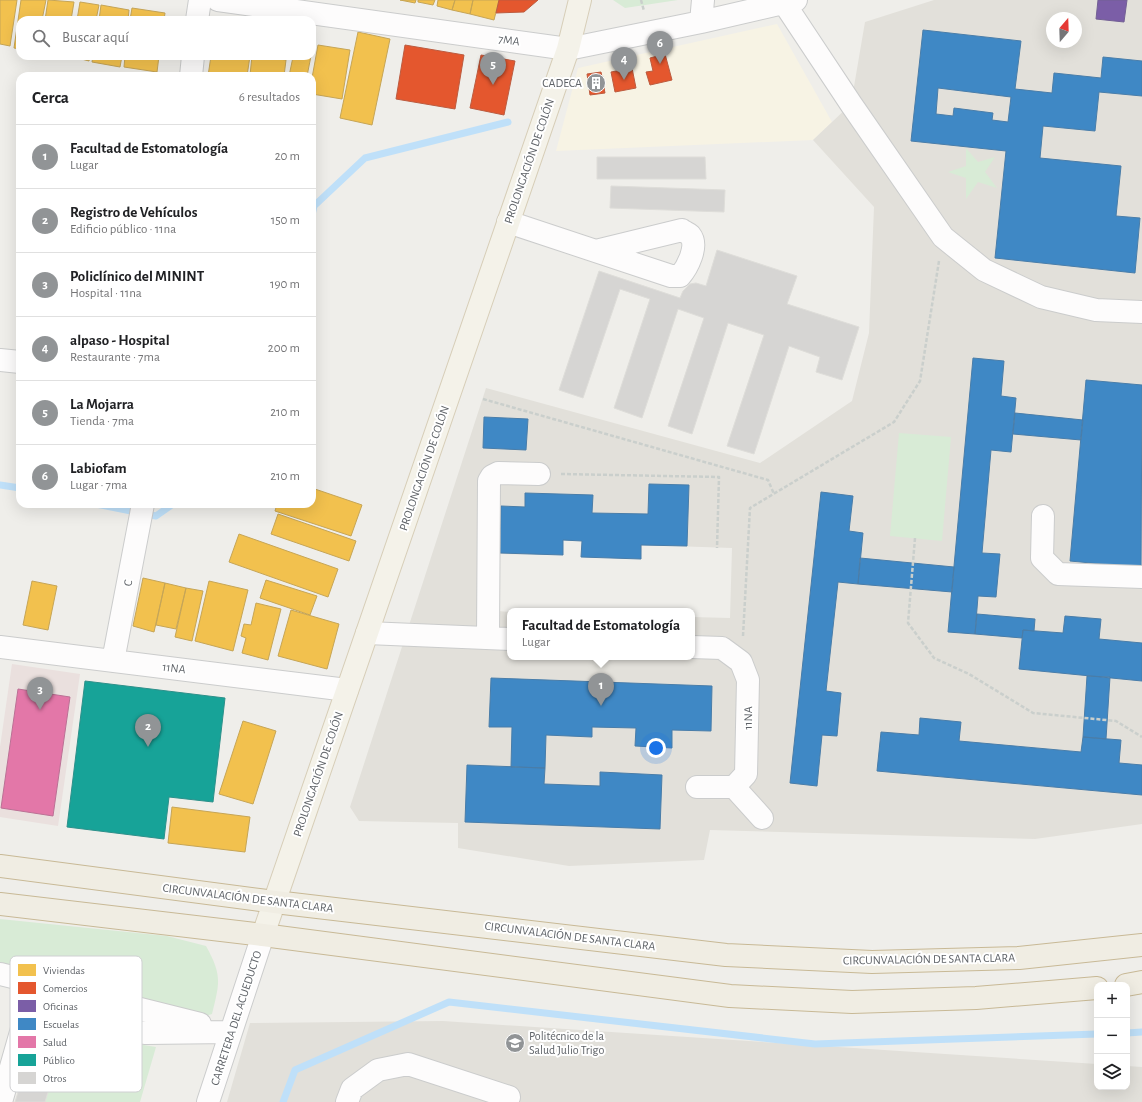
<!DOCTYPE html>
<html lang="es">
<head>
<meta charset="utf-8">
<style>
	:root { --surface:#fff; --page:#f6f6f6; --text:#202124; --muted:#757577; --line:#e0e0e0; --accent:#919496 }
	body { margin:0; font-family:"Alegreya Sans",sans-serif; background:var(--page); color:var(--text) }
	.controls { position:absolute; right:12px; bottom:12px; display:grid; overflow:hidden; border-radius:8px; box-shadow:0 4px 16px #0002 }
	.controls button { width:36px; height:36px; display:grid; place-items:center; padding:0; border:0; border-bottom:1px solid var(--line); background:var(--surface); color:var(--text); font:20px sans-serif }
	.compass { position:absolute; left:1046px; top:12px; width:36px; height:36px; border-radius:50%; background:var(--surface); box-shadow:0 4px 16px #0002; rotate:19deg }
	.you { position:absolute; left:656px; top:748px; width:14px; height:14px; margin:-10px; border:3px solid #fff; border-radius:50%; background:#1a73e8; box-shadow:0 0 0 6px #1a73e833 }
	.badge { display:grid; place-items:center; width:26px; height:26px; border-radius:50%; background:var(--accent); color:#fff; font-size:13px; font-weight:700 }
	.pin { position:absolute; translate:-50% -33px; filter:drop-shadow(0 1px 2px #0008) }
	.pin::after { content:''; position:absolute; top:21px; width:14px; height:12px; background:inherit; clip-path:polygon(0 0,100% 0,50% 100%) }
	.popup { position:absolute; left:507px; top:608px; width:188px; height:52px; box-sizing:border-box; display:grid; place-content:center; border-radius:8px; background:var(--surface); filter:drop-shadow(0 1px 3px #0005); font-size:13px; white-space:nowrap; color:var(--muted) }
	.popup b { font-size:15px; color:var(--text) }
	.popup::after { content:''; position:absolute; left:50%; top:100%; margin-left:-8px; border:8px solid transparent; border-top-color:var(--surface) }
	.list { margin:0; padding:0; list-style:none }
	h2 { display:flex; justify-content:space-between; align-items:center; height:52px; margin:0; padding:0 16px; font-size:17px }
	h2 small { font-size:13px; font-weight:400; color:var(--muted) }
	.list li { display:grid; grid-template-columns:26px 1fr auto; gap:12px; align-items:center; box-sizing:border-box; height:64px; padding:0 16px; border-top:1px solid var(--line) }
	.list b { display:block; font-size:15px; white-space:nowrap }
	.list p { margin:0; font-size:13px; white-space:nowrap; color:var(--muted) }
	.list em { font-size:13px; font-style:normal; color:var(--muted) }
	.icon { flex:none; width:22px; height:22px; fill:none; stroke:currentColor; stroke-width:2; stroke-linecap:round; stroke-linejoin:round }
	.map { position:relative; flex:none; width:1142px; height:1102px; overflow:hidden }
	.search { position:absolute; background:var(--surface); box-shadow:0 4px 16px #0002; left:16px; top:16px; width:300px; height:44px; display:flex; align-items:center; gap:10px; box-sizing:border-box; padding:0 14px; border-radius:12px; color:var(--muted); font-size:15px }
	.panel { position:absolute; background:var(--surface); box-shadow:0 4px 16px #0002; left:16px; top:72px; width:300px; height:436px; border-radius:12px }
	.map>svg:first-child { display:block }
</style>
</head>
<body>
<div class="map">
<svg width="1142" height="1102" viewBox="0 0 1142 1102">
	<rect width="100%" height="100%" fill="#efeeea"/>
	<path fill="#f7f3e4" d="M777 24 832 122 813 140 556 151 578 68Z"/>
	<path fill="#e2e0da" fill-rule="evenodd" d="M934 0H1142V824L1035 839 710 830 704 860 569 866 458 848V823L359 821 350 807 486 388 760 463 852 401 869 333 874 207 813 140 851 104 865 22ZM1052 18H1076V42H1052ZM563 541H582L581 557 641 559 642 545 732 548 730 618 692 617V657H510V612L498 611 500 554 563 555Z
		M443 1021 1097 1064V1087H1127V1066L1142 1067V1102H227L250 1023Z"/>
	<path fill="#eae0de" d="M12 664 80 674 58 826 0 817V747Z"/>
	<path fill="#d8ebd6" d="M613 0H678L625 8Z
		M966 148 978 162 995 157 985 172 997 188 978 182 966 199V178L948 172 966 166Z
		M899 433 951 437 942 541 890 536Z
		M0 919 167 936 206 946C222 975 220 982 212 1014L202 1017 0 962Z
		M82 1035 156 1047 140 1102H45L63 1048 71 1038Z"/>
	<path fill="#f2c14e" stroke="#c6a556" d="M0 0H17L10 46 0 44Z
		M21 0H46L42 20H20V49L14 48Z
		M48 0 74 2 71 20H45Z
		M400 0H416L415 3Z
		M418 0H435L433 5 418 2Z
		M438 0H455L452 10 437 6Z
		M455 0H473L470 14 452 10Z
		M473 0H499L494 20 470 14Z
		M80 2 99 5 96 20H77Z
		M101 5 129 10 128 20H99Z
		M132 8 165 13 164 20H130Z
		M312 32 315 33 312 50Z
		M358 32 390 39 372 125 340 118Z
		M318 45 350 50 342 99 312 94V78Z
		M70 56H90L89 61Z
		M93 56H122L120 67 92 62Z
		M125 56H159L157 72 124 67Z
		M211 56H250L247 76H208Z
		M252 56H279V59L286 60 284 76 250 75Z
		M290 56H311L307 76H289L293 57Z
		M312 488 362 505 351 536 275 511 277 504H312Z
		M278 514 356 541 349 561 271 534Z
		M239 534 338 569 328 597 229 562Z
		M143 578 165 583 154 632 133 626Z
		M266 580 317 596 310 615 260 598Z
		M32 581 57 586 48 630 23 625Z
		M209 581 248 590 233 651 195 641Z
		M165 583 186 588 176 629 156 625Z
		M186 588 203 591 192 641 175 637Z
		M256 603 281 609 268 660 242 653 246 638 241 636 244 624 251 625Z
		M291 610 339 624 327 669 278 656Z
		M243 721 276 731 253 804 219 794Z
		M172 807 250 817 245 852 168 843Z"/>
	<path fill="#e4572e" stroke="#bc5b3f" d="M499 0H538L524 12 496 13Z
		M405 45 464 55 455 109 396 99Z
		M665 54 672 80 650 85 646 72 653 71 650 58Z
		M481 55 515 61 504 115 470 108Z
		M632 68 636 88 615 92 611 72Z
		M601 72 605 93 590 95 587 74Z"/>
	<path fill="#7b5ea7" stroke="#736094" d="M1098 0H1127L1124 22 1096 19Z"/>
	<path fill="#3f88c5" stroke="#497da9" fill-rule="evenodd" d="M923 30 1021 41 1015 89 1052 93 1054 73 1101 78 1103 57 1142 61V96L1099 92 1095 131 1043 126 1040 158 1121 166 1116 216 1140 218 1135 273 995 258 1006 151 911 141ZM938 88 1011 97 1008 122 992 120 993 113 954 108 953 116 936 114Z
		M973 358 1004 361 1001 396 1016 398 1011 452 991 450 982 553 1000 554 996 597 978 596 975 634 948 632Z
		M1086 380 1142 385 1141 568 1070 561Z
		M1015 413 1083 420 1081 440 1013 434Z
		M484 417 528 419 526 450 483 448Z
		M649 484 689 485 687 546 641 545V559L581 557 582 541 563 540V555L500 553 501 506 525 507V493L593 495 592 513 648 514Z
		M821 492 853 496 849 531 863 533 858 584 838 582 826 691 841 693 837 736 822 735 817 786 790 783Z
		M860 558 954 567 952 592 858 584Z
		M977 614 1035 619 1034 631 1023 630 1022 638 975 634Z
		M1065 616 1101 619 1099 639 1142 643V681L1019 669 1023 630 1063 633Z
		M1087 676 1110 677 1106 739 1083 737Z
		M491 678 712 686 711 731 672 730V748L635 746 636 728 592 727V737L546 735 545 768 511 767 512 727H489Z
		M920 718 961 722 959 741 1081 752 1083 737 1121 740 1119 763 1142 765V795L877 771 881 732 919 735Z
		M467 765 545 768 544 784 600 786V772L662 775 660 829 465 822Z"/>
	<path fill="#e377a8" stroke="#bb7195" d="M18 689 70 697 53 816 1 808Z"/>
	<path fill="#17a398" stroke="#2d908a" d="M85 681 225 698 213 802 169 797 164 839 67 827Z"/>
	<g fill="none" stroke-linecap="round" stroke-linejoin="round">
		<path stroke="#bfe0f9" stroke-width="7" d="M312 215 314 206 365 158 508 122
			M0 485 20 488
			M96 504 156 516 173 504
			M1127 1033 1142 1032
			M283 1102 295 1070 449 1002 815 1044 1097 1034"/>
	</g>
	<path fill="#d6d5d3" stroke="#deddd9" d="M597 157H705L706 179H597Z
		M611 186 725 190 724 212 610 208Z
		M717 250 797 276 787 304 859 327 842 380 816 372 820 357 789 346 754 454 727 446 764 335 728 323 692 434 668 426 704 318 678 309 642 418 614 408 650 299 620 289 583 398 559 390 599 271 680 298 683 291 690 284 696 283 706 286Z
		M24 1073 51 1082 45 1102H15Z"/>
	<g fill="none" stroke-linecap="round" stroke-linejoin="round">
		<defs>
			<path id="minor" d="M218 0 568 49 701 22 796 0
				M782 0 851 104 943 237 984 270 1041 297 1096 310 1142 312
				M197 20 200 0
				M701 22 703 0
				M191 76 193 56
				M508 222 671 276H680C687 268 699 246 690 235 688 233 684 232 682 230L596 251
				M0 360 20 362
				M1043 516 1042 558 1058 574 1142 577
				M367 633 510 639
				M488 638 489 481 492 476 498 473 539 474
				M0 647 347 690
				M692 647 722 648 741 662 748 680 746 774 734 787H697
				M113 661 143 504
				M734 787 762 818
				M0 974 200 1024
				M1 1102 25 1018 146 1033 230 1032
				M208 1102 263 935
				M347 1102 352 1089 378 1070 408 1064 509 1097"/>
			<path id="major" d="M263 935 568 49 580 0"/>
			<path id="highway" d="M0 866 275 902 726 955 872 962 1019 958 1142 945
				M0 904 263 935 730 996 852 1002 976 998 1097 988
				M1126 985 1142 982"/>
		</defs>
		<use href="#minor" stroke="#cbcccc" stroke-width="24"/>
		<use href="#major" stroke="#d7ceb8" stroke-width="24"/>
		<use href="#highway" stroke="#c8b996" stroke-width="24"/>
		<path stroke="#cacfcc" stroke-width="2.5" stroke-dasharray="4 2" stroke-linecap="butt" d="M641 0 644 11
			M483 399 768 480 774 494
			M561 474 719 477 717 548
			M915 538 908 623 934 658 969 674 1033 713 1116 721 1142 737
			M743 636 750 508 894 422 920 381 939 261"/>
		<use href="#minor" stroke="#fdfcfc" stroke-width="22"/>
		<use href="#major" stroke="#f4f2e9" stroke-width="22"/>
		<use href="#highway" stroke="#f0ede3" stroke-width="22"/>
	</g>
	<defs>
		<symbol id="building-disc" viewBox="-11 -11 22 22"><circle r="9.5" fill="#919496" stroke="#fff"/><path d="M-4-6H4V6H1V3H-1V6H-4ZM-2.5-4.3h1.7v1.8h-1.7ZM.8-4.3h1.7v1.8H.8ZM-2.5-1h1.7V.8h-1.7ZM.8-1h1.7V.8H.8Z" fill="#fff"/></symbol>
		<symbol id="university-disc" viewBox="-11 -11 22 22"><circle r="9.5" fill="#919496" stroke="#fff"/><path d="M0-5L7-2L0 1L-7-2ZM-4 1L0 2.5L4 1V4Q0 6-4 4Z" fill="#fff"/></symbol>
	</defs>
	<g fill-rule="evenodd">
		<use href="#building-disc" x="585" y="72" width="22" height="22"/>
		<use href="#university-disc" x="504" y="1032" width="22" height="22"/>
	</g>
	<g text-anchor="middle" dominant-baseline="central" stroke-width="4" stroke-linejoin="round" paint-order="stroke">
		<g font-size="12" fill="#5f6368" stroke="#fff">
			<text transform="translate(509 40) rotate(8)">7MA</text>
			<text transform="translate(529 161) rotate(-71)">PROLONGACIÓN DE COLÓN</text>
			<text transform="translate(424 468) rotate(-71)">PROLONGACIÓN DE COLÓN</text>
			<text transform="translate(128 583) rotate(-79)">C</text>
			<text transform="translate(174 668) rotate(7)">11NA</text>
			<text transform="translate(748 718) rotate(-89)">11NA</text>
			<text transform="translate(318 774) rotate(-71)">PROLONGACIÓN DE COLÓN</text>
			<text transform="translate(248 898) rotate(7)">CIRCUNVALACIÓN DE SANTA CLARA</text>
			<text transform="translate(570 936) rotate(7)">CIRCUNVALACIÓN DE SANTA CLARA</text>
			<text transform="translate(929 959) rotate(-1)">CIRCUNVALACIÓN DE SANTA CLARA</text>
			<text transform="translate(236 1018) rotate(-72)">CARRETERA DEL ACUEDUCTO</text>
		</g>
		<g font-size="12" fill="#5f6368" stroke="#fff" text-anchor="end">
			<text x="582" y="83">CADECA</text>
			<text x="529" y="1036" text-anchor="start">Politécnico de la<tspan x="529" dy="14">Salud Julio Trigo</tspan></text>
		</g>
	</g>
	<rect x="10" y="956" width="132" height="136" rx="6" fill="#fff" stroke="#cfd0d2" stroke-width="1"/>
	<rect x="18" y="964" width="18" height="12" fill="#f2c14e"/>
	<rect x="18" y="982" width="18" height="12" fill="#e4572e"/>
	<rect x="18" y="1000" width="18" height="12" fill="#7b5ea7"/>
	<rect x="18" y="1018" width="18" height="12" fill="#3f88c5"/>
	<rect x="18" y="1036" width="18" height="12" fill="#e377a8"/>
	<rect x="18" y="1054" width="18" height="12" fill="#17a398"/>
	<rect x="18" y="1072" width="18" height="12" fill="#d6d5d3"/>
	<g font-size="11" fill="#5f6368">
		<text x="43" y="974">Viviendas</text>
		<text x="43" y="992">Comercios</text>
		<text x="43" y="1010">Oficinas</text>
		<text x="43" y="1028">Escuelas</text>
		<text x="43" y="1046">Salud</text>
		<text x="43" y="1064">Público</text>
		<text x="43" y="1082">Otros</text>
	</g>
</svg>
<div class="controls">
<button>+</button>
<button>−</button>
<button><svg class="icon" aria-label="layers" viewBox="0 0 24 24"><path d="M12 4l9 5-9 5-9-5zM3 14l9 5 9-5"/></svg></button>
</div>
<svg class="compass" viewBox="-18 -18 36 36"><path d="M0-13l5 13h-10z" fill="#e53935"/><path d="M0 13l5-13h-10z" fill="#757577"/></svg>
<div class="you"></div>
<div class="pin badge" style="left:601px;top:706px">1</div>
<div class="popup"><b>Facultad de Estomatología</b>Lugar</div>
<div class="pin badge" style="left:148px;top:747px">2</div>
<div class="pin badge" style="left:40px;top:710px">3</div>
<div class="pin badge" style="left:624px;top:80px">4</div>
<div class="pin badge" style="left:493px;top:85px">5</div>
<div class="pin badge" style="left:660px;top:64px">6</div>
<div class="search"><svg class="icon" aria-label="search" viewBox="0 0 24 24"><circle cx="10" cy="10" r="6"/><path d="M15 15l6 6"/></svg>Buscar aquí</div>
<section class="panel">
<h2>Cerca<small>6 resultados</small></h2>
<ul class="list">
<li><span class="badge">1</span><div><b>Facultad de Estomatología</b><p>Lugar</p></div><em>20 m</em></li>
<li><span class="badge">2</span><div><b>Registro de Vehículos</b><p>Edificio público · 11na</p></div><em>150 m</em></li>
<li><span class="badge">3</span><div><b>Policlínico del MININT</b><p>Hospital · 11na</p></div><em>190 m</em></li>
<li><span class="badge">4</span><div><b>alpaso - Hospital</b><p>Restaurante · 7ma</p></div><em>200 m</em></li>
<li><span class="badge">5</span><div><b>La Mojarra</b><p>Tienda · 7ma</p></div><em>210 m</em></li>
<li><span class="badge">6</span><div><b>Labiofam</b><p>Lugar · 7ma</p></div><em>210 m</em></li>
</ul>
</section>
</div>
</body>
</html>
